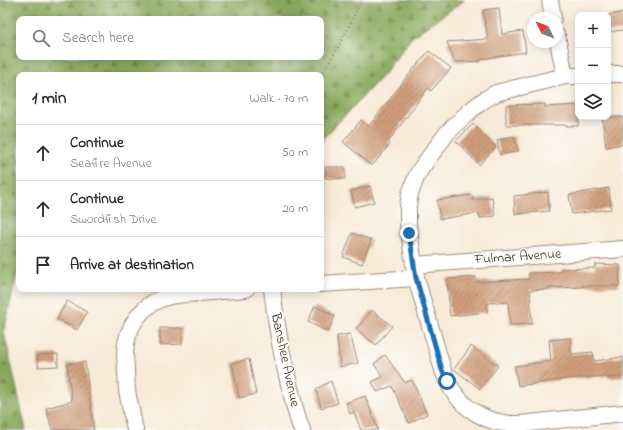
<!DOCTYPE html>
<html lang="en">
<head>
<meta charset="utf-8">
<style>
	:root { --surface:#fff; --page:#f7f7f7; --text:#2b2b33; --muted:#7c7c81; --line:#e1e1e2 }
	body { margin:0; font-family:"Indie Flower",sans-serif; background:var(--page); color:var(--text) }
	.controls { position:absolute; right:12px; top:12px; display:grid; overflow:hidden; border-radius:8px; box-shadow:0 2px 10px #0003 }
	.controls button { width:36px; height:36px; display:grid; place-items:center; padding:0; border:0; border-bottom:1px solid var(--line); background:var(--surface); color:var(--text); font:20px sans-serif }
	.compass { position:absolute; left:527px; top:12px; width:36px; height:36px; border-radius:50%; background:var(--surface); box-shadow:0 2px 10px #0003; rotate:312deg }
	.stop { position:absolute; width:12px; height:12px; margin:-9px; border:3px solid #1f6fb2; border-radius:50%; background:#fff }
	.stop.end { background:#1f6fb2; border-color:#fff; box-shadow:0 1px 4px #0008 }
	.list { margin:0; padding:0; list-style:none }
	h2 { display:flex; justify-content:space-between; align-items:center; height:52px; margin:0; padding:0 16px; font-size:17px }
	h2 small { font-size:13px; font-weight:400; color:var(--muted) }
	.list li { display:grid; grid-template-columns:26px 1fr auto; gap:12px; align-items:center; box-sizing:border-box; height:56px; padding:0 16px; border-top:1px solid var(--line) }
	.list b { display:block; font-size:15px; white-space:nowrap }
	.list p { margin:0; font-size:13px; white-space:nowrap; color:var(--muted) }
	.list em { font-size:13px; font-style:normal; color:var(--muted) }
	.icon { flex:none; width:22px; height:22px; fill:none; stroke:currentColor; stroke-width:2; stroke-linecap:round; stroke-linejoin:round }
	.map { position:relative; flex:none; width:623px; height:430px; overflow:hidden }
	.search { position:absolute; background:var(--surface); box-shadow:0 2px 10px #0003; left:16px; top:16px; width:308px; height:44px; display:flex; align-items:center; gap:10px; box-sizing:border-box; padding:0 14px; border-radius:8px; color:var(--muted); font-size:15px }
	.panel { position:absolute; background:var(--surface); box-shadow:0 2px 10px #0003; left:16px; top:72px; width:308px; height:220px; border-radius:8px }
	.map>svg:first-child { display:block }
</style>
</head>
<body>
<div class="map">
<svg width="623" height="430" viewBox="0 0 623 430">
	<defs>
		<pattern id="forest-firs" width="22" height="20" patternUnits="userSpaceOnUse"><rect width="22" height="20" fill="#87a85c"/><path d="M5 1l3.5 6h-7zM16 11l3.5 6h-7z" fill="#70894b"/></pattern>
		<pattern id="building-hatch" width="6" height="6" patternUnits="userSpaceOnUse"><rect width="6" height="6" fill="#d09e7c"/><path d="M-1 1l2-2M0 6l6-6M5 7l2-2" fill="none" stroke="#aa8165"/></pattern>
	</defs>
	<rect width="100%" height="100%" fill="#fdfcf7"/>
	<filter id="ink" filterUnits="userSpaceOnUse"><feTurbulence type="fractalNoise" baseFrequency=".025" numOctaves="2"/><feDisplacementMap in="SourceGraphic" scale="8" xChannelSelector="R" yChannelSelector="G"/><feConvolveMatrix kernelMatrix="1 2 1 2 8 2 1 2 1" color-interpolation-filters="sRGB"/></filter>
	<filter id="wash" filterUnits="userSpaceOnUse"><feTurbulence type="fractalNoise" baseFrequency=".012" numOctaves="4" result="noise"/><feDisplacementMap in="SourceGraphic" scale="16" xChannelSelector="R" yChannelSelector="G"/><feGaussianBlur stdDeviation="0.9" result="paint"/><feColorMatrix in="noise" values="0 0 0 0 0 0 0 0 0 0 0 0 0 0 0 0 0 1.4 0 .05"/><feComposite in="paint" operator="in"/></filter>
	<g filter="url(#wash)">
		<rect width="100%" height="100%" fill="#f8ead8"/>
		<path fill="url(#forest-firs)" stroke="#61693d" fill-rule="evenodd" d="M0 0H465L412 37 385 73 321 141V75H19V265L4 332 26 430H0ZM19 19H321V57H19Z"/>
		<g id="blocks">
			<path fill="url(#building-hatch)" d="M499 8 502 34 523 31 526 52 481 59V61L455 62 447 42 488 39 483 10Z
				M623 13V30L608 32V15Z
				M429 51 451 68 431 91 428 88 388 142 390 144 372 166 343 142 361 120 369 126 406 78Z
				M545 104V107L578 105V126H565V125H506V105Z
				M602 117H623V144L606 147Z
				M473 124 496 147 479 165 456 141Z
				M514 136 518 151 500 155 497 140Z
				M325 167H345V179L325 178Z
				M370 186 374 202 355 207 351 191Z
				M609 188 611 209 572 214 569 195Z
				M548 192 549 211 515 214 514 196Z
				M472 195V200L492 197 495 216 480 218 479 213 440 219 437 200Z
				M352 233 371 240 362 264 343 257Z
				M595 264 620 265 619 286H582V287L550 288V289L530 290 532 324 510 325 508 302 487 303V312L450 316 447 279 476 277V282L529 279V273L561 272V269L595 268Z
				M67 301 87 312 77 330 57 319Z
				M315 306 335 316 328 332 308 322Z
				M372 310 392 326 376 345 356 329Z
				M160 328H182V344L160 345Z
				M350 334 358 363 340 367 337 336Z
				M570 338 571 354 593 352 594 361 623 357V377L608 378V376L566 379 518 386 515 366 551 361 549 340Z
				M471 346 498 366 480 389 454 369Z
				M58 354V366L38 367V355Z
				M385 355 405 383 412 380 427 414 409 423 392 386 377 392 372 382 383 377 374 364 380 359V358Z
				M249 359 256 394 239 398 232 363Z
				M85 362 94 430H52L46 408 72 401 67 364Z
				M331 381 338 403 321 408 316 389Z
				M365 396 378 430H361L354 412 350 414 346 403Z"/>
		</g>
	</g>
	<g filter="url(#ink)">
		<use href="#blocks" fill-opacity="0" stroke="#9a8a7b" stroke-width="1"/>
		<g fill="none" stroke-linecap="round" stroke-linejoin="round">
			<defs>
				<path id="street" d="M550 0 553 18
					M557 36 565 76
					M608 74H623
					M578 76H565L496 93 484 100 471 110 458 122 447 133 422 167 417 175 410 194 408 206V224L416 278 443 370C446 379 450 388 456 395 467 410 486 421 504 423 509 424 515 424 520 424L623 413
					M414 265 623 249
					M321 284 416 278
					M272 289C276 324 282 358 291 392 294 405 297 418 302 430
					M135 430 127 391 125 353C126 326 143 302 170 296 179 294 190 294 200 293 216 292 231 290 246 289"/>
			</defs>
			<use href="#street" stroke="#9a8a7b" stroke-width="18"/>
			<path stroke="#9a8a7b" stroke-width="2.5" stroke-dasharray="1 3" stroke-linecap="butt" d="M321 75 337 49 361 2"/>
			<use href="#street" stroke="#fff" stroke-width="16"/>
		</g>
	</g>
	<g fill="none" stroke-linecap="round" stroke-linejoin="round" filter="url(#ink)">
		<path stroke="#1f6fb2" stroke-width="5" d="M409 233 416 278 442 370 447 381"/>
	</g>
	<g text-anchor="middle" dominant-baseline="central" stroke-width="3.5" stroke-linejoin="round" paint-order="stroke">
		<g font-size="14" fill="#3b2a1e" stroke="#fdfcf7">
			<text transform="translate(518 257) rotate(-4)">Fulmar Avenue</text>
			<text transform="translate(285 360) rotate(78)">Banshee Avenue</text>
		</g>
	</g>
</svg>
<div class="controls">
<button>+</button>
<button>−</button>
<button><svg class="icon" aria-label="layers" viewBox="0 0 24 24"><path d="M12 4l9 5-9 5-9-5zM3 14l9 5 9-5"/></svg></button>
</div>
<svg class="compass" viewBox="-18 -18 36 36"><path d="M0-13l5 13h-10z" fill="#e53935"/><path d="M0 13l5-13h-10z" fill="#7c7c81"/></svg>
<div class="stop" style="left:447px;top:381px"></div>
<div class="stop end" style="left:409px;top:233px"></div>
<div class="search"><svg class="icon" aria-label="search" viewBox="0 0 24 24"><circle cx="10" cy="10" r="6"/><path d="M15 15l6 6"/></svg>Search here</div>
<section class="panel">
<h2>1 min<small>Walk · 70 m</small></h2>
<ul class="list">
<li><svg class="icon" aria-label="ahead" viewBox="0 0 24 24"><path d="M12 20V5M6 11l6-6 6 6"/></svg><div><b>Continue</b><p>Seafire Avenue</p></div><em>50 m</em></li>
<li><svg class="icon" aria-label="ahead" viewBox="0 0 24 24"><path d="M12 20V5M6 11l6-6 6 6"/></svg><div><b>Continue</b><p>Swordfish Drive</p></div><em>20 m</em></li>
<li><svg class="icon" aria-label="arrive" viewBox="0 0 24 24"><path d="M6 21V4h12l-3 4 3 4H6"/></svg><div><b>Arrive at destination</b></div></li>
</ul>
</section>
</div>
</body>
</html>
